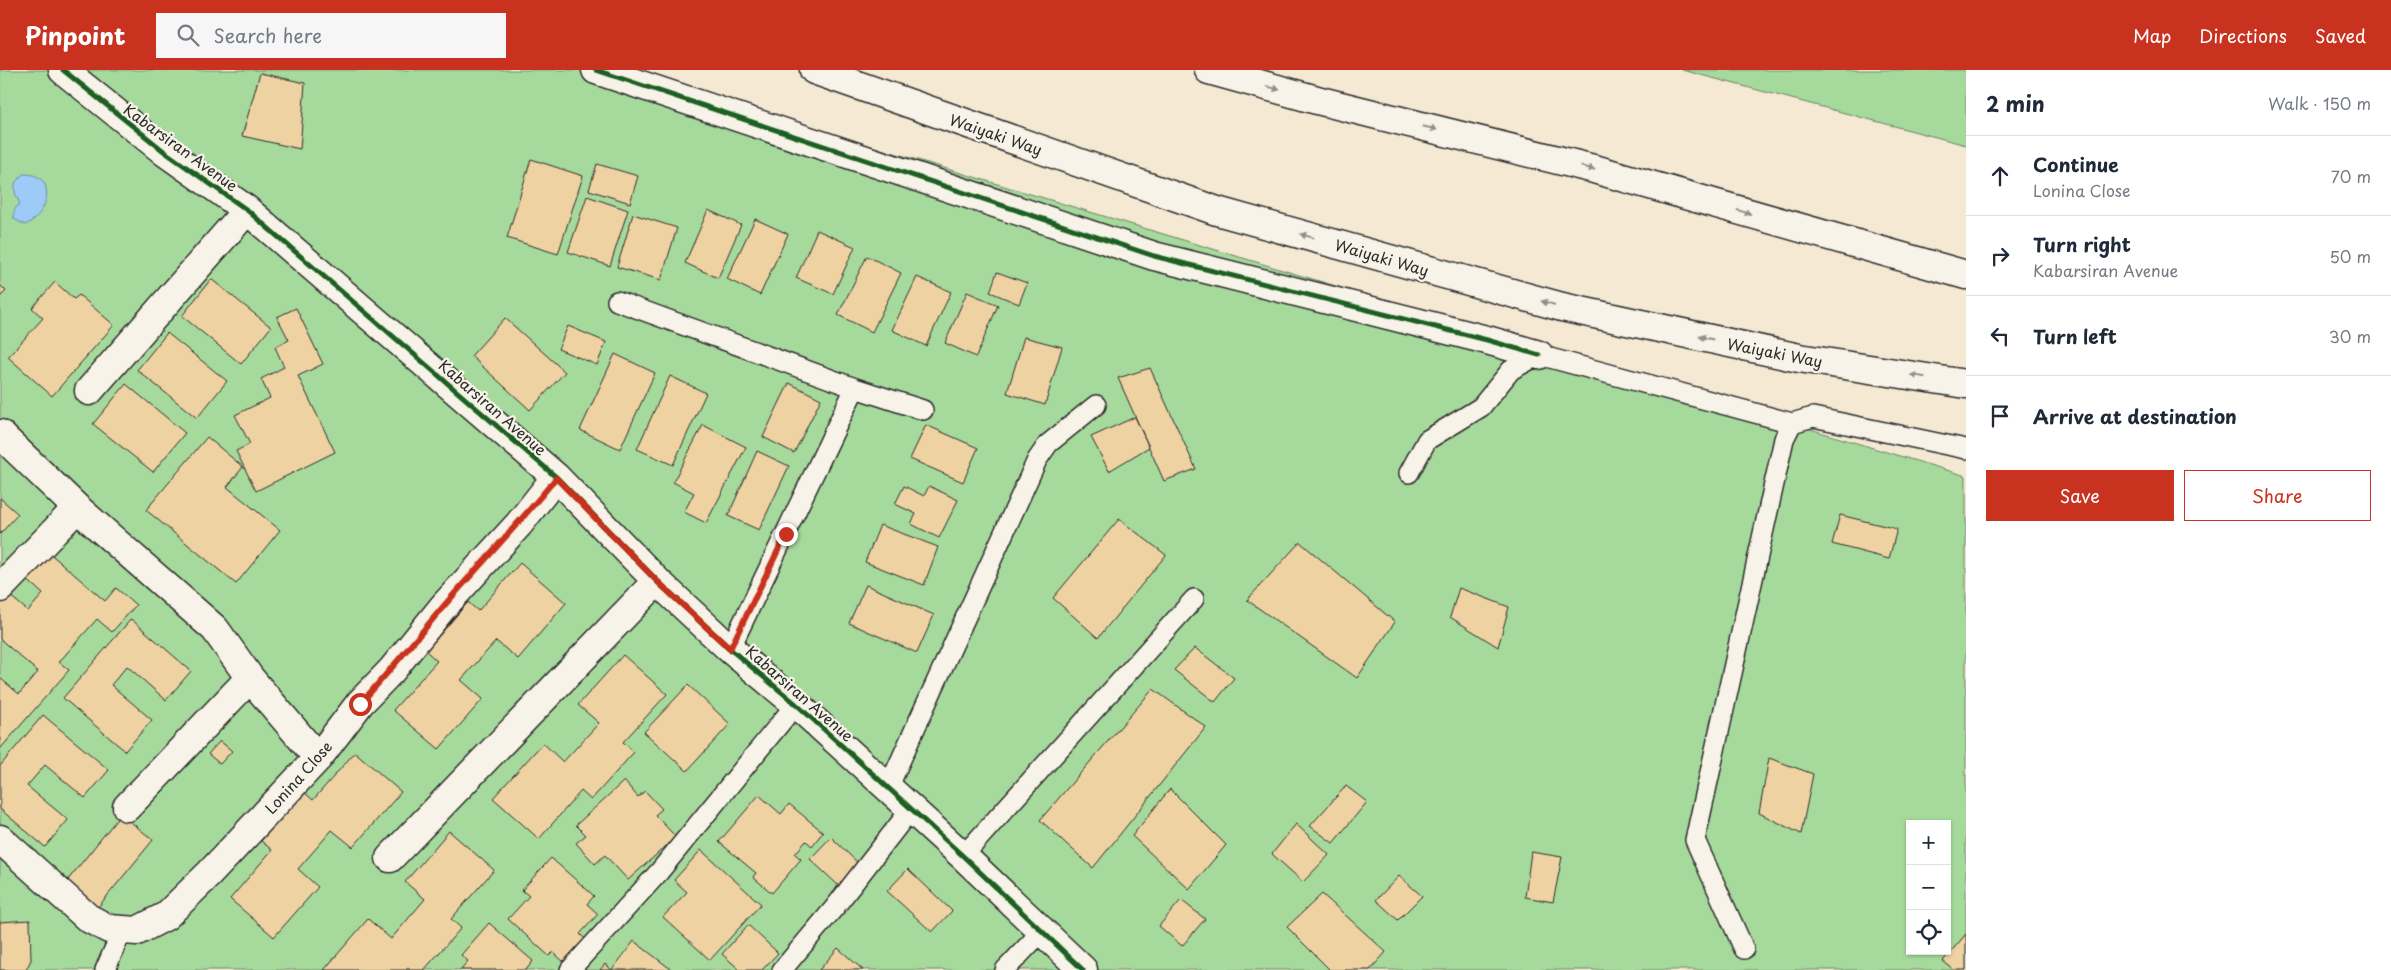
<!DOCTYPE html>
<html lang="en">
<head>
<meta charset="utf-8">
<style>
	:root { --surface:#fff; --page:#f6f6f7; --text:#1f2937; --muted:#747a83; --line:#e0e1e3; --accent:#c8321e }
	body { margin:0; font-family:"Playpen Sans",sans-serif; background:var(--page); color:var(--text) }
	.controls { position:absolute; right:15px; bottom:15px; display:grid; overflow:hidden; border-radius:0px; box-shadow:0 1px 4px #0004 }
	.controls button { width:45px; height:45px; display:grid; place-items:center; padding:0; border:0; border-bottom:1px solid var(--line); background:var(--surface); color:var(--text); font:25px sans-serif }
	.stop { position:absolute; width:15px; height:15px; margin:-11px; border:4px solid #c8321e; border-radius:50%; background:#fff }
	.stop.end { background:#c8321e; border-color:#fff; box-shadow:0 1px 5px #0008 }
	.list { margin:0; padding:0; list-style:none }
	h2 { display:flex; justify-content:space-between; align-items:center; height:65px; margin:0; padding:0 20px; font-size:21px }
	h2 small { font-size:16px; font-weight:400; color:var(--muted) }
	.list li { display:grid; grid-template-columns:32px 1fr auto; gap:15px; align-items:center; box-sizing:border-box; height:80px; padding:0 20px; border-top:1px solid var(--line) }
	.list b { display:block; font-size:19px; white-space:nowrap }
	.list p { margin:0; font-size:16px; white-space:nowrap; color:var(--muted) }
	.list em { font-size:16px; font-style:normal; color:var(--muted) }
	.actions { display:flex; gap:10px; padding:15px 20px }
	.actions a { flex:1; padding:11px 0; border:1px solid var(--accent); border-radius:0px; text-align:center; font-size:18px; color:var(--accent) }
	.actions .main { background:var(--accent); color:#fff }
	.icon { flex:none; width:28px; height:28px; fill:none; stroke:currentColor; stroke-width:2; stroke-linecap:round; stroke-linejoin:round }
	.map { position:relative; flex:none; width:1966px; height:900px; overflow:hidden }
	header { display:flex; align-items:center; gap:30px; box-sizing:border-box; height:70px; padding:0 25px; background:var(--accent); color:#fff }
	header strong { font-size:24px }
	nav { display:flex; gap:28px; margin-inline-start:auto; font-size:18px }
	.search { width:350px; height:45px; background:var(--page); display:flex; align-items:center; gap:12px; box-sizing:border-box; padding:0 18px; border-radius:0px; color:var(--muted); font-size:19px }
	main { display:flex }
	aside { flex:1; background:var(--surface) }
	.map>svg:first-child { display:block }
</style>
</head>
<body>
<header>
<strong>Pinpoint</strong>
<div class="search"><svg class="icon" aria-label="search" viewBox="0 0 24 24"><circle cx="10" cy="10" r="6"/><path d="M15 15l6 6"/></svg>Search here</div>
<nav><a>Map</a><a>Directions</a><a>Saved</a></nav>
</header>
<main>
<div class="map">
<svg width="1966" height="900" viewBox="0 0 1966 900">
	<rect width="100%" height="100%" fill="#f5e9d3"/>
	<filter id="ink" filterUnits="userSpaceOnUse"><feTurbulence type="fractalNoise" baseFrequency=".02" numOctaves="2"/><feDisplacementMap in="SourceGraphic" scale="10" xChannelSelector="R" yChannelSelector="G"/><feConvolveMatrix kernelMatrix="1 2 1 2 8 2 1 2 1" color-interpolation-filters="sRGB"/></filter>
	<g filter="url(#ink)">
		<path fill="#a6da9c" stroke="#688264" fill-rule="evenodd" d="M0 0H619L1966 406V900H0ZM1910 754H1947V881H1910Z
			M1682 0H1966V75Z"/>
		<path fill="#9dcaf7" stroke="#6f8aa5" d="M23 104C59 103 49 145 25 155L14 149C13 142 14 138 20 134L15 123V113Z"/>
		<path fill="#efd2a2" stroke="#2b2b2b" d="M260 3 305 13 300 79 242 66Z
			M531 89 583 106 558 184 507 168Z
			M597 94 638 106 630 133 589 120Z
			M587 126 628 140 610 196 568 182Z
			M708 140 741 155 718 208 685 193Z
			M633 144 677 158 661 210 617 197Z
			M755 149 788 164 760 225 727 209Z
			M817 160 855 177 833 224 796 208Z
			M867 186 901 203 872 262 838 245Z
			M997 202 1027 213 1019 234 990 222Z
			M917 207 951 222 926 276 892 260Z
			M211 209 271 257 241 294 182 246Z
			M55 212 74 229 79 225 114 255 52 326 8 287 43 248 32 238Z
			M0 215 6 221 0 227Z
			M967 222 998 235 976 287 945 273Z
			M296 238 323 294 298 306 335 382 256 421 236 381 250 374 235 345 270 328 261 309 284 297 275 277 289 270 277 247Z
			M505 248 565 302 530 340 471 286Z
			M568 256 606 272 597 295 558 279Z
			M167 263 227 311 197 348 137 300Z
			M1024 267 1062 277 1045 335 1007 323Z
			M615 284 655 303 620 379 580 360Z
			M1150 298 1196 399 1164 411 1118 308Z
			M670 306 706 323 673 395 637 379Z
			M789 313 821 329 794 383 763 367Z
			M126 314 185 363 153 402 93 354Z
			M1135 347 1149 377 1109 401 1091 367Z
			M703 355 746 377 706 453 684 442 694 423 673 412Z
			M926 355 978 378 963 412 910 389Z
			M207 367 243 397 227 417 280 460 236 514 146 440Z
			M757 381 789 396 759 460 728 446Z
			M904 416 924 426 929 416 958 430 939 468 911 454 916 444 895 434Z
			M0 428 18 444 0 464Z
			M1840 445 1897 459 1889 489 1832 474Z
			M1119 449 1166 485 1098 568 1053 528Z
			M880 455 938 477 924 515 865 492Z
			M1300 472 1395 552 1357 608 1247 530Z
			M46 480 105 531 116 518 136 535 112 562 97 549 59 592 69 600 0 679V608L19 624 38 602 0 569V533L8 524 28 541 43 524 23 506Z
			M520 493 566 533 518 589 496 571 461 610 483 629 439 679 393 640 437 591 426 581 468 532 478 541Z
			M866 515 934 545 917 583 849 553Z
			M1459 518 1509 537 1498 577 1450 547Z
			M131 549 191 601 166 630 127 596 111 615 152 650 125 681 63 628Z
			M1195 578 1234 608 1215 632 1174 600Z
			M623 585 667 624 623 672 634 682 591 730 581 721 539 769 493 728 543 673 563 692 599 653 578 635Z
			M688 615 730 654 687 701 644 662Z
			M1153 619 1206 657 1093 798 1040 750Z
			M43 645 109 700 85 728 45 695 27 716 68 750 45 777 0 739V696Z
			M220 671 232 681 220 694 208 684Z
			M355 682 401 722 353 777 332 760 298 799 318 817 274 867 230 829 272 780 261 771 304 722 313 730Z
			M1769 688 1813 704 1801 764 1759 743Z
			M624 711 638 727 645 721 662 739 655 745 676 767 628 810 605 785 595 794 576 773 586 765 576 755Z
			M1346 716 1367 732 1333 773 1310 756Z
			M1170 719 1226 775 1189 819 1132 766Z
			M759 725 781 744 789 734 823 762 812 776 806 771 795 784 801 789 772 823 753 807 756 803 719 772Z
			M121 744 153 770 94 842 63 816Z
			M1296 754 1329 785 1303 812 1272 784Z
			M449 761 494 800 451 849 461 858 424 900H410L408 898 406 900H324L368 849 391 869 425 829 405 812Z
			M831 767 860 795 839 816 810 789Z
			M701 780 761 834 710 890 663 847 687 822 674 810Z
			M1531 782 1562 787 1553 832 1525 827Z
			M551 788 594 826 587 834 598 844 580 864 587 871 566 894 553 882 549 886 508 849 529 826 522 820Z
			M908 799 952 841 932 862 887 821Z
			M1399 806 1422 826 1398 850 1376 830Z
			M1322 824 1386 882 1370 900H1330L1287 857Z
			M1181 830 1205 849 1182 876 1159 856Z
			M30 850 31 890 26 900H0V852Z
			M489 853 533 891 526 900H460L468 891 461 885Z
			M748 855 778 883 762 900H740L722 884Z
			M1966 864V900H1954L1943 891Z
			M634 871 672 900H600L605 894 612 900Z
			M838 878 863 900H819Z"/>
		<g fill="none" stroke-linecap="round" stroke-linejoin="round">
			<defs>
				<path id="service" d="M617 231 855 318 923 340
					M1409 403 1427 370 1481 337 1511 300 1539 285 1792 353
					M730 579 855 318
					M888 718 1037 390 1048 374 1096 335
					M963 786 1194 529
					M1744 879 1695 770 1784 369 1792 353 1813 347 1966 379
					M105 900 122 861
					M570 900 659 802 796 634
					M782 900 835 837 911 739
					M1005 900 1041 862"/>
				<path id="minor" d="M63 0 165 82 247 140 556 407 657 511 730 579 796 634 963 786 1083 900
					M596 0 1154 186 1487 270 1539 285
					M89 321 247 140
					M0 364 77 438 215 559 250 608 318 688
					M0 518 77 438
					M127 737 250 608
					M0 769 88 848 109 859 137 861 166 846 209 804 318 688 360 633 392 600 443 537 519 454 556 407
					M390 788 657 511"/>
				<path id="trunk" d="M814 0 1217 141 1562 237 1799 288 1966 314
					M1209 0 1317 30 1594 99 1966 205"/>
			</defs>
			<use href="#service" stroke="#2b2b2b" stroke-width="22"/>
			<use href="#minor" stroke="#2b2b2b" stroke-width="31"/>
			<use href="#trunk" stroke="#2b2b2b" stroke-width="31"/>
			<use href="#service" stroke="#f7f3e8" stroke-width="19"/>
			<use href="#minor" stroke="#f7f3e8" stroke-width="28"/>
			<use href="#trunk" stroke="#f7f3e8" stroke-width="28"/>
			<defs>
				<path id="cycleway" d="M63 0 165 82 247 140 556 407 657 511 730 579 796 634 963 786 1083 900
					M596 0 1154 186 1487 270 1539 285"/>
			</defs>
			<use href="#cycleway" stroke="#f7f3e8" stroke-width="8"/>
			<use href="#cycleway" stroke="#1b5e20" stroke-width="5"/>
		</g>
		<defs><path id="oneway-solid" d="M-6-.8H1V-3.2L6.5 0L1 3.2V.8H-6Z" transform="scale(1.25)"/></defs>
		<g fill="#918f8a">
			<use href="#oneway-solid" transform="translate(1273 18) rotate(16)"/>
			<use href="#oneway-solid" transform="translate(1430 58) rotate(14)"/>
			<use href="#oneway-solid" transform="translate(1588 98) rotate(14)"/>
			<use href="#oneway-solid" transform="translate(1744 142) rotate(16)"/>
			<use href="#oneway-solid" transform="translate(1307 166) rotate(-164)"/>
			<use href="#oneway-solid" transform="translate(1548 233) rotate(-164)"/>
			<use href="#oneway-solid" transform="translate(1706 268) rotate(-168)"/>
			<use href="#oneway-solid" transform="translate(1918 306) rotate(-171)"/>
		</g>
	</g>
	<g fill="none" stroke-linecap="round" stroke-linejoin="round" filter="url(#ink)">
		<path stroke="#c8321e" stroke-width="6" d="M360 634C389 602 415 570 443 537 480 494 520 453 556 408L657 511 730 579 786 464"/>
	</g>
	<g text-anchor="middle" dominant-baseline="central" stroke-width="4.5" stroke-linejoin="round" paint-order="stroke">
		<g font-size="15" fill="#2b2b2b" stroke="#f7f3e8">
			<text transform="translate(996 64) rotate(19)">Waiyaki Way</text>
			<text transform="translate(181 77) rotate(36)">Kabarsiran Avenue</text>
			<text transform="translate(1382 187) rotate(16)">Waiyaki Way</text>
			<text transform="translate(1775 282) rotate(11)">Waiyaki Way</text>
			<text transform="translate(493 337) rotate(41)">Kabarsiran Avenue</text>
			<text transform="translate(800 623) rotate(41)">Kabarsiran Avenue</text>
			<text transform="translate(298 707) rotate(-48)">Lonina Close</text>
		</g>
	</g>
</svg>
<div class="controls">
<button>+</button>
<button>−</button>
<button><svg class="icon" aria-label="locate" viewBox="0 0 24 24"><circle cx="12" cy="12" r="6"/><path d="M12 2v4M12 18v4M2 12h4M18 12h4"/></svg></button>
</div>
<div class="stop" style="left:360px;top:634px"></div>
<div class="stop end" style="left:786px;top:464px"></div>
</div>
<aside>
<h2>2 min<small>Walk · 150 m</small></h2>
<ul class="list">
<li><svg class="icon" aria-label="ahead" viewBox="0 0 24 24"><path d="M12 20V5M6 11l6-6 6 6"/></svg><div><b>Continue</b><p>Lonina Close</p></div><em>70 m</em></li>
<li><svg class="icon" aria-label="right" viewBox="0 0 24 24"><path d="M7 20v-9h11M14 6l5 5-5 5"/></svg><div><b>Turn right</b><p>Kabarsiran Avenue</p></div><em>50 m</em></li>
<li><svg class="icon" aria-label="left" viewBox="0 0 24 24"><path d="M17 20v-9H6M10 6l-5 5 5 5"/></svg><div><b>Turn left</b></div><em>30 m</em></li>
<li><svg class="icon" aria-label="arrive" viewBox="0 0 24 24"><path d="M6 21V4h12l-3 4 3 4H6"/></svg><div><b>Arrive at destination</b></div></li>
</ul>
<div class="actions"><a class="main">Save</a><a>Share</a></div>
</aside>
</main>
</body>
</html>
